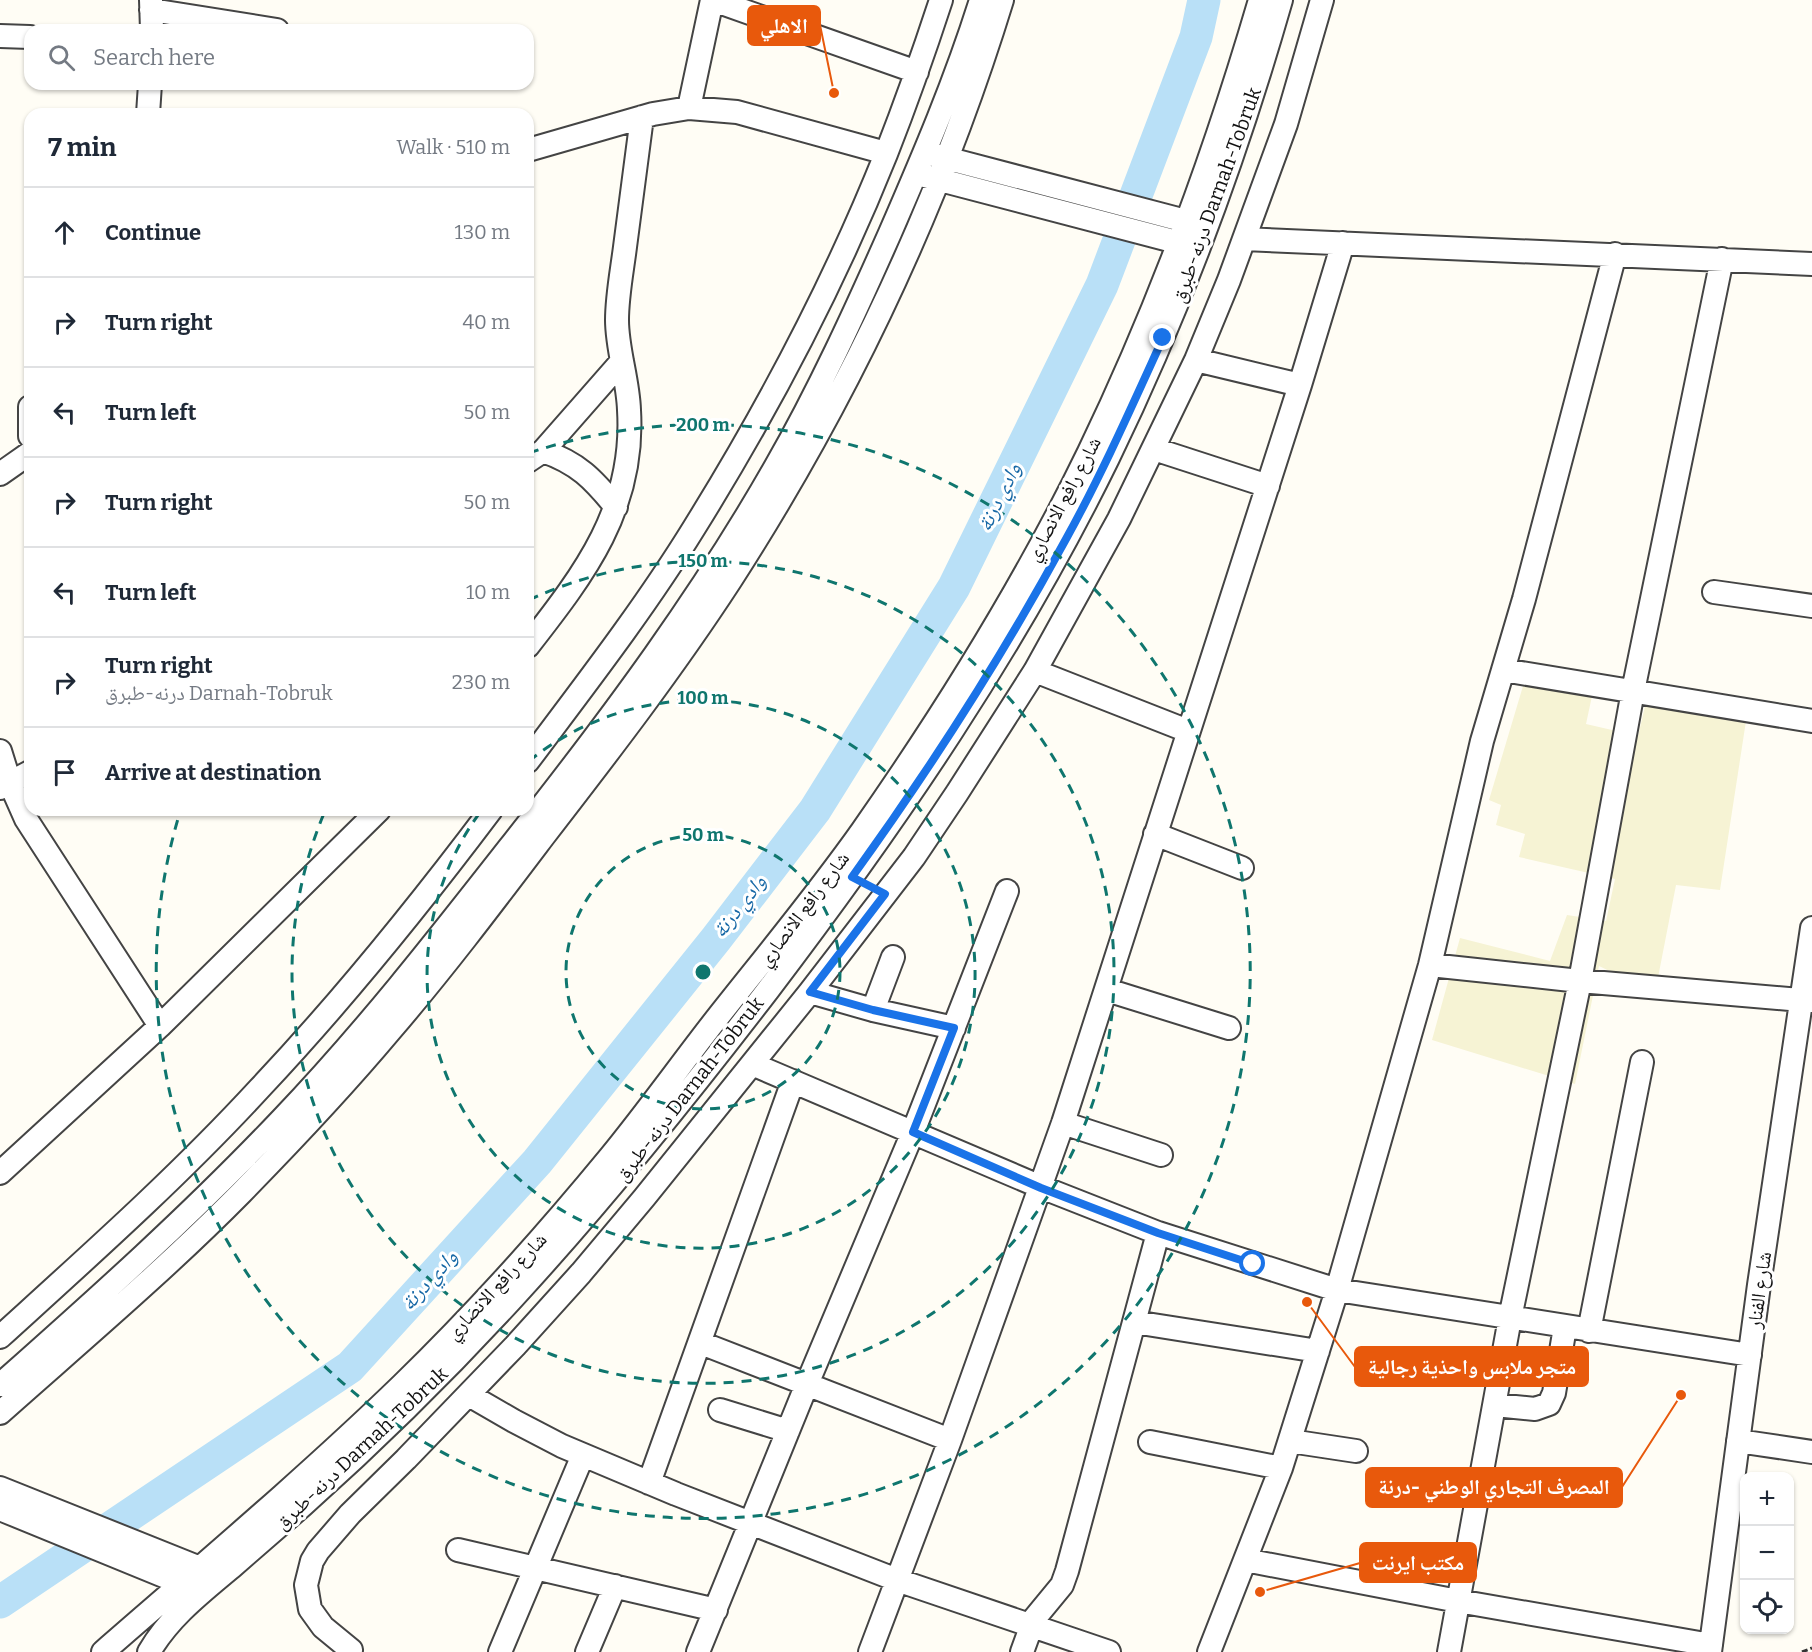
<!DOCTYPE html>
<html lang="en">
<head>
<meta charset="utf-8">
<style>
	:root { --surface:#fff; --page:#f2f2f3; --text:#1f2937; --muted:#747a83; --line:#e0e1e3 }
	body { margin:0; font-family:Bitter,"Noto Naskh Arabic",serif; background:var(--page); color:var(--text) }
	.controls { position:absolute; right:18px; bottom:18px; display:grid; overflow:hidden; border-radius:12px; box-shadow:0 2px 4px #0004 }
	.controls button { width:54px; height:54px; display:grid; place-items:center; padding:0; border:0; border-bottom:2px solid var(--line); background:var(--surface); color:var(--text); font:30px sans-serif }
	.stop { position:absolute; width:18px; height:18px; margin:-14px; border:4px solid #1a73e8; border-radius:50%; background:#fff }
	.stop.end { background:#1a73e8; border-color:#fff; box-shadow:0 2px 6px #0008 }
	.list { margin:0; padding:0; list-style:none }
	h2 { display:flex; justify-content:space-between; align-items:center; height:78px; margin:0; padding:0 24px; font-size:26px }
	h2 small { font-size:20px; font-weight:400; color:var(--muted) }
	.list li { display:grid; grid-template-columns:39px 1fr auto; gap:18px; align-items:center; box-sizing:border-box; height:90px; padding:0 24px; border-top:2px solid var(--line) }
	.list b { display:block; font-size:22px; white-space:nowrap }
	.list p { margin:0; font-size:20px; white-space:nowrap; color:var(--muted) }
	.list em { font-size:20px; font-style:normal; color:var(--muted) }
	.icon { flex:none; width:33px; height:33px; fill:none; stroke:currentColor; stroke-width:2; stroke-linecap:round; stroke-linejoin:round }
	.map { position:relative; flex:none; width:1812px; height:1652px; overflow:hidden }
	.search { position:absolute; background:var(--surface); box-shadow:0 2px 4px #0004; left:24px; top:24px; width:510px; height:66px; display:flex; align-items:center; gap:15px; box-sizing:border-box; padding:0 21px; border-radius:18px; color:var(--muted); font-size:22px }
	.panel { position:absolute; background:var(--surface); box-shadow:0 2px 4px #0004; left:24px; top:108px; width:510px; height:708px; border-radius:18px }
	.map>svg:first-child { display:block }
</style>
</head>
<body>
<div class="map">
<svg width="1812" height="1652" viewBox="0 0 1812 1652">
	<rect width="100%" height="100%" fill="#fffdf5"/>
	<path fill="#f6f3d4" d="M1529 666 1595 682 1586 724 1638 736 1650 685 1748 708 1720 890 1676 885 1655 993 1599 966 1575 1084 1432 1040 1460 938 1550 961 1567 915 1606 921 1615 879 1519 857 1525 834 1496 825 1501 805 1489 800Z"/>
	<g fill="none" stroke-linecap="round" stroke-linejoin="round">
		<path stroke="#b9e0f7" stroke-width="33" d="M0 1602 350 1367 537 1162 716 939 815 810 954 587 1102 285 1196 37 1204 0"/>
		<defs>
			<path id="minor" d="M151 0 152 30
				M713 0 917 72
				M151 10 277 30
				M0 36 30 37
				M689 108 712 0
				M148 114 150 84
				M528 150 653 114 689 108 737 112 886 153
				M934 155 1201 225
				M925 176 1192 246
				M1244 239 1812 264
				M1196 360 1300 385
				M30 407V436
				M1154 449 1268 486
				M543 451C578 463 593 479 616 507
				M528 461 543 451 622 361
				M0 474 30 453
				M1714 592 1812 606
				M528 646C585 573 635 508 629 410 628 379 617 350 617 320 617 296 622 271 625 247 631 204 636 160 642 117
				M1503 670 1812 721
				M1035 671 1188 731
				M0 751 10 783 26 819 160 1026
				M528 761C585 685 644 609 694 528 768 409 834 284 886 154 906 103 924 52 941 0
				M0 788 30 772
				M1155 834 1242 868
				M1430 965 1580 981 1812 1001
				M1107 990 1229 1028
				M810 992 873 1010 954 1028
				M873 1010 893 957
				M752 1064 1041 1187 1158 1233 1337 1290 1750 1355
				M1063 1123 1161 1155
				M0 1173 160 1026 379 810
				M1134 1322 1318 1351
				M1589 1331 1642 1062
				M0 1337C88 1257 178 1177 259 1089 342 1001 418 907 491 810
				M701 1343 950 1440
				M0 1385C97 1299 193 1213 282 1119 368 1029 444 931 520 834 613 716 702 596 776 466 819 391 855 312 890 233 923 157 956 80 981 0
				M469 1395 514 1421 562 1446 676 1494 897 1580 1109 1652
				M1495 1405 1535 1409 1549 1404 1554 1393 1565 1327
				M720 1410 788 1431
				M0 1413C81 1341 165 1270 241 1193 292 1141 343 1087 390 1031 444 968 493 903 543 837 608 753 672 670 730 581 846 401 939 205 1002 0
				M1290 1441 1356 1451
				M1738 1441 1812 1452
				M1150 1442 1281 1468
				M649 1483 793 1081
				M0 1488 200 1568
				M0 1509 181 1583
				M458 1550 716 1610
				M1245 1560 1458 1601 1711 1645
				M351 1650 323 1627 310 1609 306 1585 312 1561 318 1551 350 1514 406 1459 515 1346 581 1273 644 1198 810 992 914 857 957 793 1035 671 1119 519 1196 360 1229 280 1286 124 1322 0
				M103 1652C204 1564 306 1478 402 1385 476 1313 545 1236 610 1157 647 1112 681 1064 717 1018 766 956 816 896 862 831 946 711 1025 584 1089 452 1159 307 1215 154 1260 0
				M149 1652C170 1616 202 1592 234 1565 257 1545 280 1525 303 1505 379 1437 452 1365 521 1289 608 1194 689 1093 768 990 896 822 1015 648 1108 458 1180 310 1236 157 1281 0
				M500 1652 583 1455
				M587 1652 615 1586
				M698 1652 807 1384 913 1132 1007 891
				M870 1652 950 1440 1063 1123 1300 385 1343 243
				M1022 1652 1034 1619 1062 1585 1067 1571 1158 1233
				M1209 1652 1281 1468 1337 1290 1430 965 1482 741 1524 599 1615 254
				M1449 1652 1510 1318 1580 981 1633 691 1722 259
				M1710 1652 1759 1285 1812 928"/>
		</defs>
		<use href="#minor" stroke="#444" stroke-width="26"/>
		<path stroke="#333" stroke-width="3" stroke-dasharray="6 3" stroke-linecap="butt" d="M1802 1652 1812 1648"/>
		<use href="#minor" stroke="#fff" stroke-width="22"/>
	</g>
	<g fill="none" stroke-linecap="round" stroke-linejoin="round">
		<path stroke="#1a73e8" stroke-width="8" d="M1163 338C1132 406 1102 474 1066 539 1002 657 930 769 852 877L885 894 810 992 873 1010 954 1028 913 1132 1041 1188 1158 1233 1253 1264"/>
	</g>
	<g fill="none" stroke="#0f766e" stroke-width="3" stroke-dasharray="10 8">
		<circle cx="703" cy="972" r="137"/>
		<path d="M529 761A274 274 0 1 1 481 811"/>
		<path d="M529 600A411 411 0 1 1 325 811"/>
		<path d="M529 453A547 547 0 1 1 180 812"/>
	</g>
	<g text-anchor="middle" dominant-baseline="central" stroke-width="6" stroke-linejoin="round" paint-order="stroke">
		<g font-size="20" fill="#111" stroke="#fff">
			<text transform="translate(1216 195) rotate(-70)">درنه-طبرق Darnah-Tobruk</text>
			<text transform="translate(1063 499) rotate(-62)">شارع رافع الانصاري</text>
			<text transform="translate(803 909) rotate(-53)">شارع رافع الانصاري</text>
			<text transform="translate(689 1089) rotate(-52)">درنه-طبرق Darnah-Tobruk</text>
			<text transform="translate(496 1286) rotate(-47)">شارع رافع الانصاري</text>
			<text transform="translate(1759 1290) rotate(-82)">شارع الفنار</text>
			<text transform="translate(361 1448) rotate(-43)">درنه-طبرق Darnah-Tobruk</text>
		</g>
		<g font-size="21" font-style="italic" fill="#1768a6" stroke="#fff">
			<text transform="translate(999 497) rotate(-64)">وادي درنة</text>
			<text transform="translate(739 906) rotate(-52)">وادي درنة</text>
			<text transform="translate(429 1280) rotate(-48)">وادي درنة</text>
		</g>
	</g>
	<circle cx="703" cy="972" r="9" fill="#0f766e" stroke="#fff" stroke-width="3"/>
	<g font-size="18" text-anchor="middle" font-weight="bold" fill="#0f766e" stroke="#fff" stroke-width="6" stroke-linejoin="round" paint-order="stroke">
		<text x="703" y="431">200 m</text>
		<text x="703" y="567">150 m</text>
		<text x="703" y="704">100 m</text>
		<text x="703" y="841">50 m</text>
	</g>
	<path fill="none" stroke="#e8590c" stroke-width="2" d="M834 93L820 25M1307 1302L1355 1367M1681 1395L1622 1487M1260 1592L1360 1563"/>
	<g fill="#e8590c" stroke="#fff" stroke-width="2">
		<circle cx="834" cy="93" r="6"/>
		<circle cx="1307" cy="1302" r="6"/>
		<circle cx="1681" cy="1395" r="6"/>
		<circle cx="1260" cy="1592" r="6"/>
	</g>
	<g fill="#e8590c" stroke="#e8590c" stroke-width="2">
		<rect x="748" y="6" width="72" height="39" rx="6"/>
		<rect x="1355" y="1347" width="233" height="39" rx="6"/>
		<rect x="1366" y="1468" width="256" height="39" rx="6"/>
		<rect x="1360" y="1543" width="116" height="39" rx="6"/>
	</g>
	<g font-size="21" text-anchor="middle" font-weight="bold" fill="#fff">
		<text x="784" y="33">الاهلي</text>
		<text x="1472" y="1374">متجر ملابس واحذية رجالية</text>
		<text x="1494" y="1494">المصرف التجاري الوطني -درنة</text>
		<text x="1418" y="1570">مكتب ايرنت</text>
	</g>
</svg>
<div class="controls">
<button>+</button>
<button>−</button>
<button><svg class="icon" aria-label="locate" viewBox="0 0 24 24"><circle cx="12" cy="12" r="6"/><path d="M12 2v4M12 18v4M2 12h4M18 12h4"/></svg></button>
</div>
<div class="stop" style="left:1253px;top:1264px"></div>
<div class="stop end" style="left:1163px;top:338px"></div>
<div class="search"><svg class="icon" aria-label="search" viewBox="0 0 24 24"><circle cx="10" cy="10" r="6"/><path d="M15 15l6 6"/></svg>Search here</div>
<section class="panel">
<h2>7 min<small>Walk · 510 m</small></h2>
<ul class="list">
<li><svg class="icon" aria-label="ahead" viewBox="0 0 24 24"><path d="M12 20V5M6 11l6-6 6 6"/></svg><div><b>Continue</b></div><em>130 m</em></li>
<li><svg class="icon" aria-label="right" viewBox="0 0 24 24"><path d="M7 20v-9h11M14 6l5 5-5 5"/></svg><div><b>Turn right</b></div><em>40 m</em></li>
<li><svg class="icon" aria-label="left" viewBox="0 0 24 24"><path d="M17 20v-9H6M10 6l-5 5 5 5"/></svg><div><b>Turn left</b></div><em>50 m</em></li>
<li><svg class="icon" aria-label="right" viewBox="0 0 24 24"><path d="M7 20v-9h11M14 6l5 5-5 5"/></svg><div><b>Turn right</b></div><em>50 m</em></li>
<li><svg class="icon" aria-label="left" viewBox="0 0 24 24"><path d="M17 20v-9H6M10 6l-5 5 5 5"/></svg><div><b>Turn left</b></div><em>10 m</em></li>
<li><svg class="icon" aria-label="right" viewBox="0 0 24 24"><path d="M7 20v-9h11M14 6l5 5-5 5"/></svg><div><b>Turn right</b><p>درنه-طبرق Darnah-Tobruk</p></div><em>230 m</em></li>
<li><svg class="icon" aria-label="arrive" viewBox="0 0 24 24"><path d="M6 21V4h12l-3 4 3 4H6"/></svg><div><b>Arrive at destination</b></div></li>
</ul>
</section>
</div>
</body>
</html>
